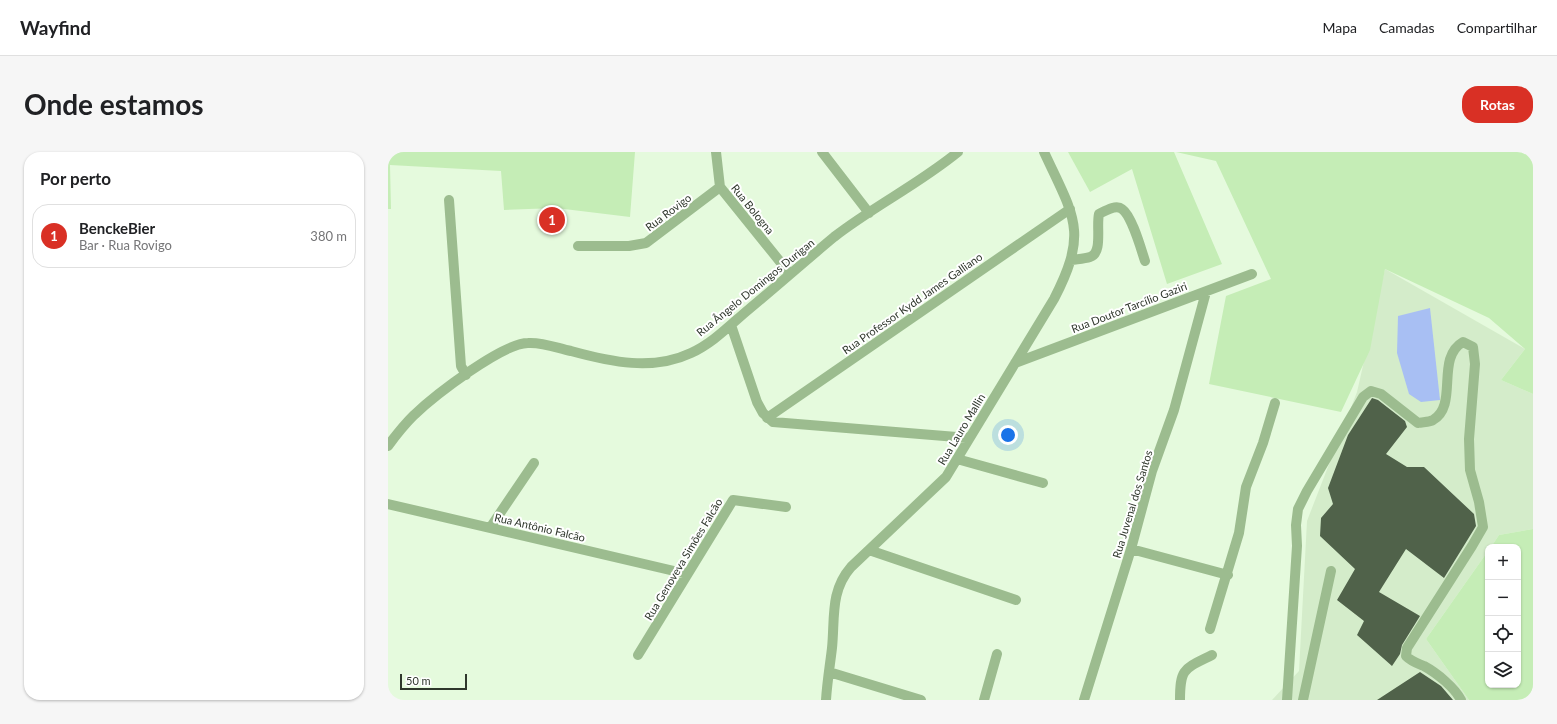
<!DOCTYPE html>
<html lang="pt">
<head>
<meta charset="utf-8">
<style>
	:root { --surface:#fff; --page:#f6f6f6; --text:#202124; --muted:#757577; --line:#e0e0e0; --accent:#d93025 }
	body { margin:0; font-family:Lato,sans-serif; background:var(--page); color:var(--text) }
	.controls { position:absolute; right:12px; bottom:12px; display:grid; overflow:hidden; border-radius:8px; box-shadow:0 1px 3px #0004 }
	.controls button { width:36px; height:36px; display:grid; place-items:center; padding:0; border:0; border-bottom:1px solid var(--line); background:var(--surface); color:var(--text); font:20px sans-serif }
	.scale { position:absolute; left:12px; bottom:10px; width:67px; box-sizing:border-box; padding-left:4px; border:2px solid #2f372c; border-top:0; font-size:11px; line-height:14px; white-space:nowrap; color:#2f372c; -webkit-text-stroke:3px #fff; paint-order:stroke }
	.you { position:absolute; left:620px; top:283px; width:14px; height:14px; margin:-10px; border:3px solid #fff; border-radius:50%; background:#1a73e8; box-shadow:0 0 0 6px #1a73e833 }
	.badge { display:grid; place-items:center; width:26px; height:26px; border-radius:50%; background:var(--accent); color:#fff; font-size:13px; font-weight:700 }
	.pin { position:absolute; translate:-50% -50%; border:2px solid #fff; box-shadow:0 1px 4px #0006 }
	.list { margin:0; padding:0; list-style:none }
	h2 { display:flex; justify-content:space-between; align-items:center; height:52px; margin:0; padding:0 16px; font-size:17px }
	h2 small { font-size:13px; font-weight:400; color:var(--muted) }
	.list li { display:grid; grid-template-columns:26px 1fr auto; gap:12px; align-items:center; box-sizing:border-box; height:64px; margin:0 8px 8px; padding:0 8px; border:1px solid var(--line); border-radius:16px }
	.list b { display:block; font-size:15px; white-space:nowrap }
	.list p { margin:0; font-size:13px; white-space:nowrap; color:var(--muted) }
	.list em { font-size:13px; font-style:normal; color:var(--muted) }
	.icon { flex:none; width:22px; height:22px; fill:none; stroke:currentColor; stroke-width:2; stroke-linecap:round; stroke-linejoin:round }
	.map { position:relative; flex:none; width:1145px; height:548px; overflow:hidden; border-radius:16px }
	header { display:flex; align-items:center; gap:24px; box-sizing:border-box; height:56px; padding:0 20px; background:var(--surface); border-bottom:1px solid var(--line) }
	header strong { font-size:19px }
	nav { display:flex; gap:22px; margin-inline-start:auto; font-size:14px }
	.intro { display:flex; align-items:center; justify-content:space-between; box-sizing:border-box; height:96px; padding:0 24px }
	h1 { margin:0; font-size:28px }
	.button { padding:10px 18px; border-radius:16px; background:var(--accent); color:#fff; font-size:14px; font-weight:700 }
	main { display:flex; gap:24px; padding:0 24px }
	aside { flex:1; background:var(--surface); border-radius:16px; box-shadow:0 1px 3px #0004 }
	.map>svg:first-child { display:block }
</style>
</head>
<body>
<header>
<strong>Wayfind</strong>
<nav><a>Mapa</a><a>Camadas</a><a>Compartilhar</a></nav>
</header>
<div class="intro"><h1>Onde estamos</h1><a class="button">Rotas</a></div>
<main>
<aside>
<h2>Por perto<small></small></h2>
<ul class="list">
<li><span class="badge">1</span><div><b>BenckeBier</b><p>Bar · Rua Rovigo</p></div><em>380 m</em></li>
</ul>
</aside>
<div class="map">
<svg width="1145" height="548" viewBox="0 0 1145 548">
	<rect width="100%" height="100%" fill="#e5fadd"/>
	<path fill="#d4ecca" d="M997 117 1137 197 1113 228 1145 242V377L1111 383 1103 395H1100V399L1038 487 1081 548H884L911 519 919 369 969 240Z"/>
	<path fill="#c5edb6" d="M0 0H247L242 65 168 56 116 58 113 19 2 13 3 57H0Z
		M680 0H786L834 112 779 132 744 17 702 40Z
		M788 0H1145V242L1113 228 1137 197 1101 166 997 117 982 198 953 260 821 232 838 144 883 127 828 9Z
		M1145 377V548H1081L1038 487 1100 399V533H1130V395H1103L1111 383Z"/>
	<path fill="#a8bff3" d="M1042 156 1052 248 1033 250 1021 242 1009 201 1010 164Z"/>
	<path fill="#50624a" d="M984 246 990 248 1017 269 1019 275 998 302 1019 315H1036L1086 362 1088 374 1056 426 1018 397 991 440 1032 464 1014 493 1012 502 1004 514 969 483 976 469 949 448 967 417 932 384 933 366 945 352 940 336 960 283Z
		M1032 520 1053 534 1065 548H989Z"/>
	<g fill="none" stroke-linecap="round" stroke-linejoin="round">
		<path stroke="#9cbc8f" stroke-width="10" d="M328 0 332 35 402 122
			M434 0 481 61
			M61 48 73 214 78 223
			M190 94H241L258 91 332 35
			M683 108C689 107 696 107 702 105 715 101 708 74 711 62 717 59 728 52 734 57 744 64 753 97 757 109
			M343 173 369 250 375 261 385 270 581 286
			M627 211 864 122
			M379 266 682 57
			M0 294C8 283 16 273 26 263 46 244 114 191 140 191 155 190 169 196 183 199 223 210 265 219 303 201 325 191 342 173 360 158 389 134 417 109 446 85 486 54 531 32 570 0
			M569 307 655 331
			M0 352 299 422
			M102 376 146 311
			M743 397 840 423
			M481 398 628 448
			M822 477 851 381 858 335 875 291 887 251
			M250 503 345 348 398 355
			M441 520 533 548
			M438 548C439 531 442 513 444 496 447 466 442 439 463 415L558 325 666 147C701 79 686 65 656 0
			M596 548 609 502
			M696 548 743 397 764 319 786 258 818 140
			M792 548C792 516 796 517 824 503
			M899 548 909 394 908 373 910 357 919 339 975 245 983 239 993 242 1030 271C1034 270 1042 270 1045 268 1071 253 1047 206 1075 190L1085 195 1087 212 1081 287 1082 318 1091 350 1095 375 1084 394 1019 496 1018 504C1024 510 1029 511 1036 514 1049 521 1067 536 1073 548
			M915 548 943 419"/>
	</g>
	<g text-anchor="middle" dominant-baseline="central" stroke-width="4" stroke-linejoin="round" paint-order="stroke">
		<g font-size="11" fill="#2f372c" stroke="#fff">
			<text transform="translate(365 57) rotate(51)">Rua Bologna</text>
			<text transform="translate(280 60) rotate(-37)">Rua Rovigo</text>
			<text transform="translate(367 135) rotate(-39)">Rua Ângelo Domingos Durigan</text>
			<text transform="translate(524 151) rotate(-35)">Rua Professor Kydd James Galliano</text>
			<text transform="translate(741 155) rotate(-21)">Rua Doutor Tarcílio Gaziri</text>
			<text transform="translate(573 277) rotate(-59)">Rua Lauro Mallin</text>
			<text transform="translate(744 352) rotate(-73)">Rua Juvenal dos Santos</text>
			<text transform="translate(152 375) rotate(13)">Rua Antônio Falcão</text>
			<text transform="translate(295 407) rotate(-59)">Rua Genoveva Simões Falcão</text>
		</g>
	</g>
</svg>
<div class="controls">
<button>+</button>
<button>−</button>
<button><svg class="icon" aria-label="locate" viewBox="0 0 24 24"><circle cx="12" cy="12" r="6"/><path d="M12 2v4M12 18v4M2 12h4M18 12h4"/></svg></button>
<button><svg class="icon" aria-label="layers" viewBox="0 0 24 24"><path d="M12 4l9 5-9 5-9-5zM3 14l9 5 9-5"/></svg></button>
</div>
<div class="scale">50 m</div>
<div class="you"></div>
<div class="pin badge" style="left:164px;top:68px">1</div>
</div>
</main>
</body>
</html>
